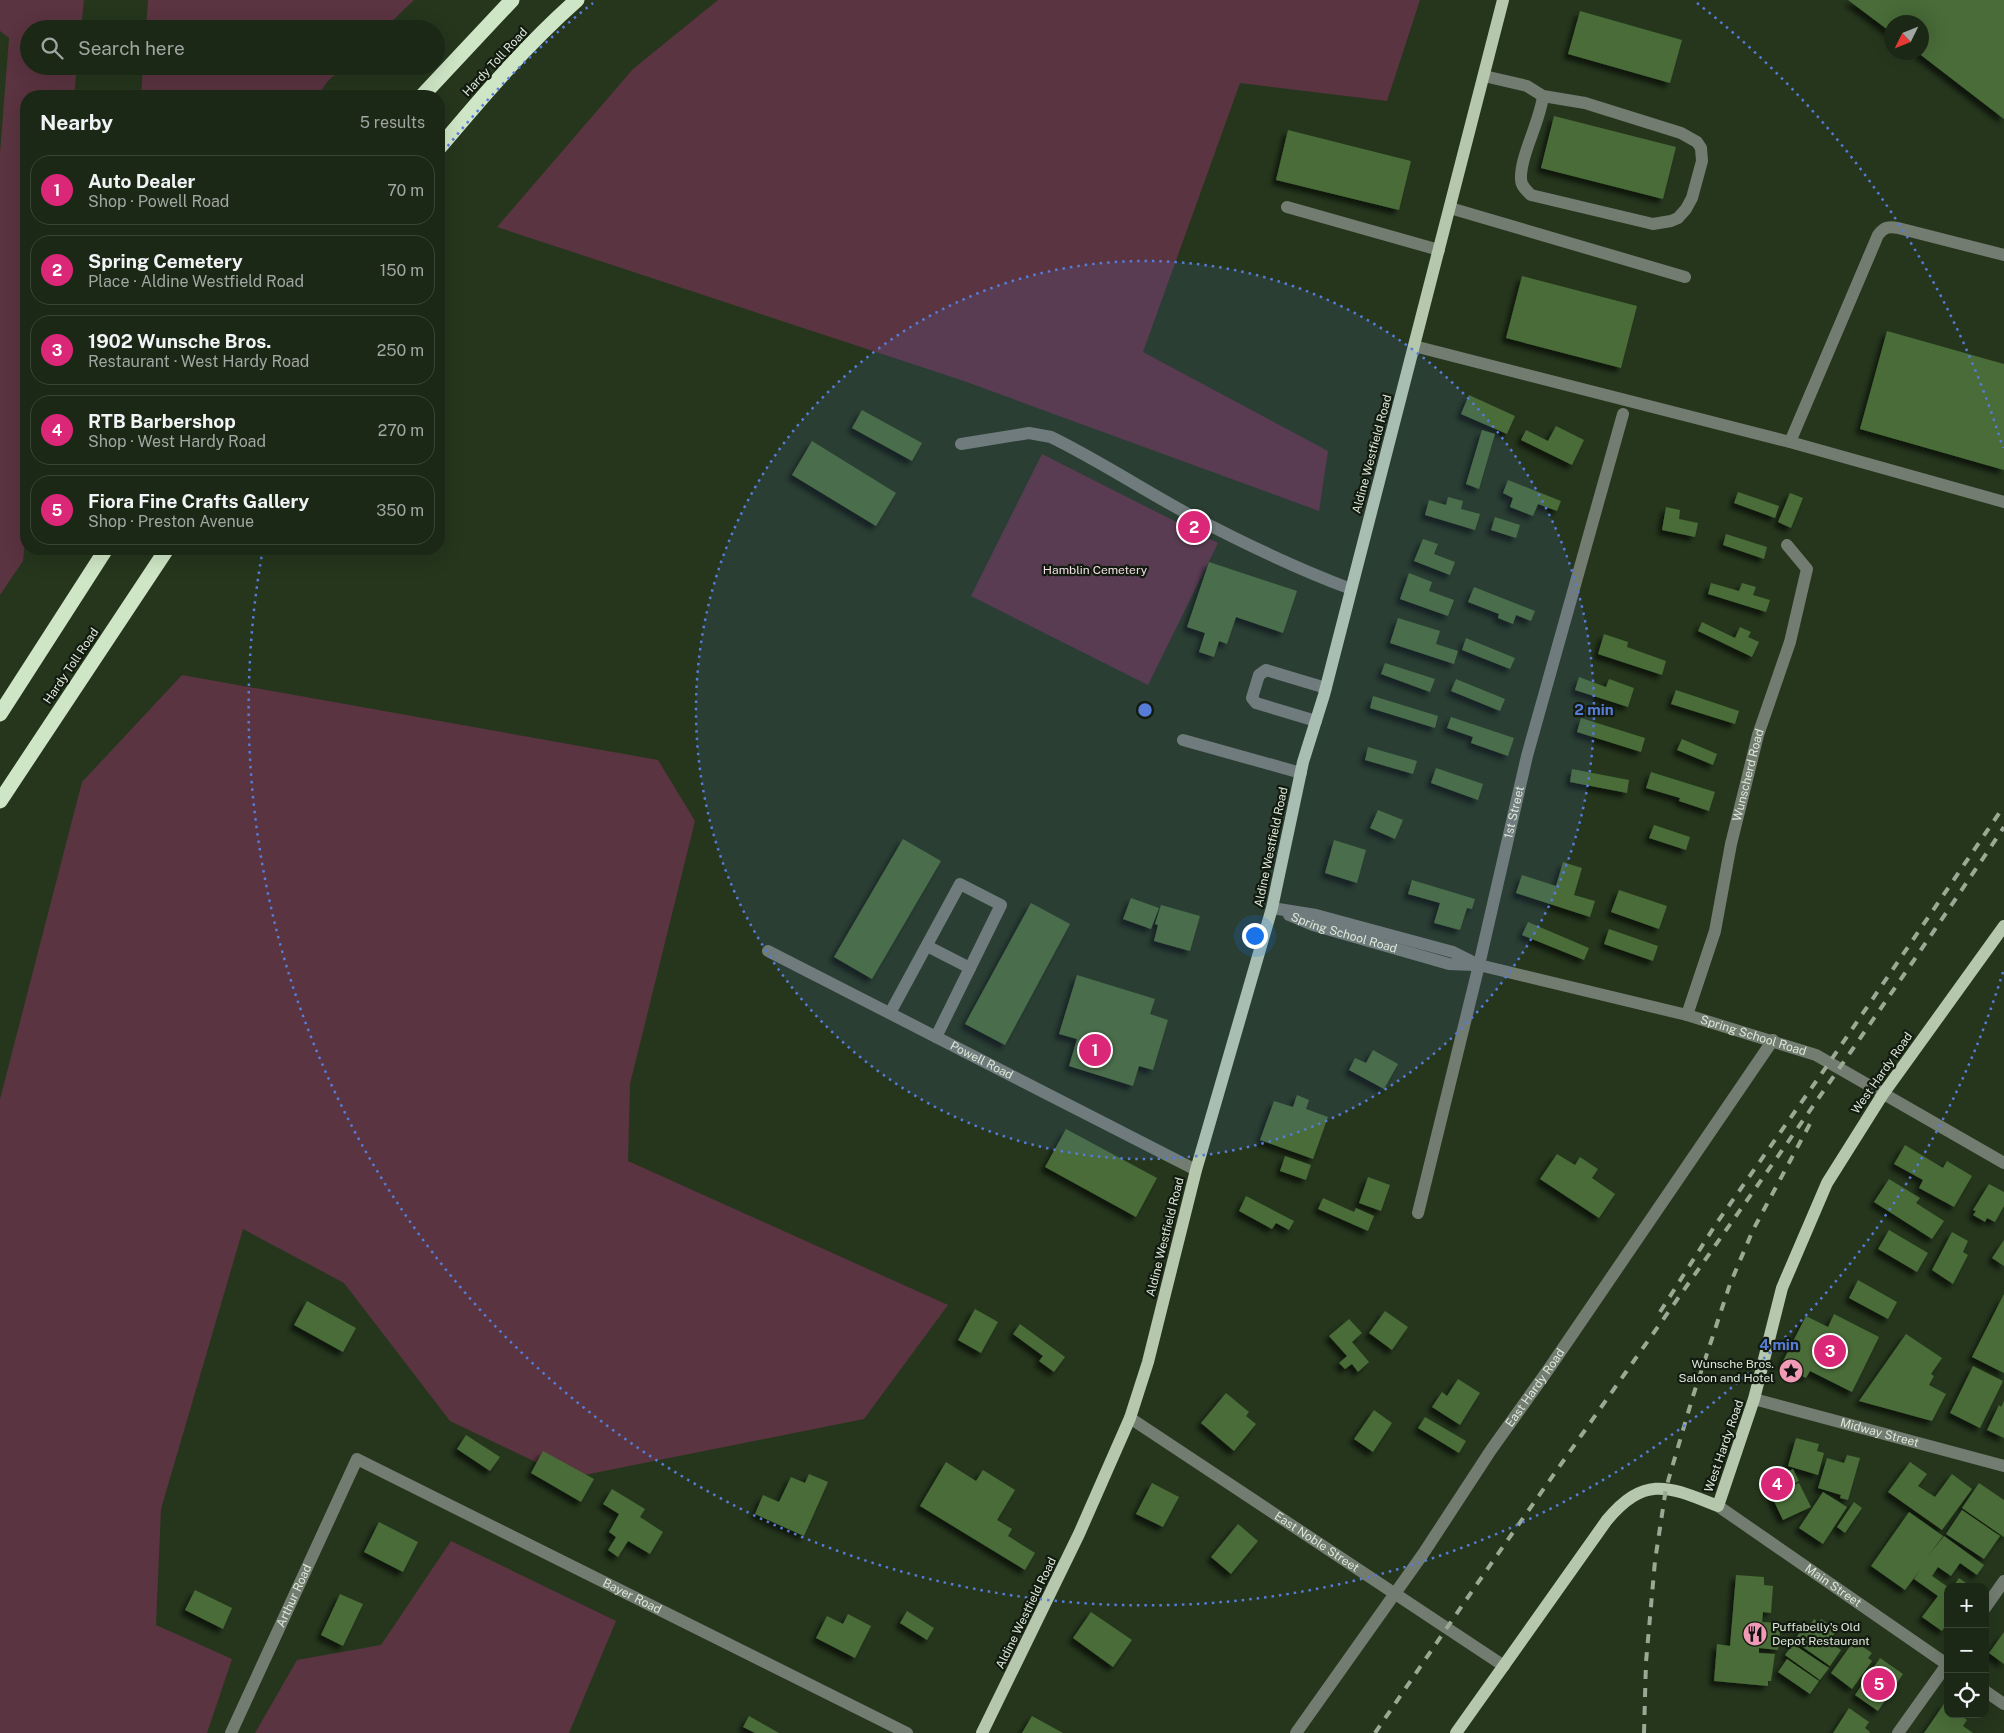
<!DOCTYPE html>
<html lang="en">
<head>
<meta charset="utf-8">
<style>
	:root { --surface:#1c2816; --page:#25301f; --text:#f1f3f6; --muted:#a0a6a1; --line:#3a4435; --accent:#db2777 }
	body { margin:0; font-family:"Public Sans",sans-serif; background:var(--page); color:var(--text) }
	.controls { position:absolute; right:15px; bottom:15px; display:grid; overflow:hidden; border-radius:10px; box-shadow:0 5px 20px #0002 }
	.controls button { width:45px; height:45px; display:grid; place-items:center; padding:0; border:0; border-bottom:1px solid var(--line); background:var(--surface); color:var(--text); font:25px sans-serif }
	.compass { position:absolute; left:1884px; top:15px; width:45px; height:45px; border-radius:50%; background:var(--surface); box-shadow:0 5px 20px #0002; rotate:227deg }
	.you { position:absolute; left:1254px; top:935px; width:18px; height:18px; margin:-12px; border:4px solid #fff; border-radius:50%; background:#1a73e8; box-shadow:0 0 0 8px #1a73e833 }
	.badge { display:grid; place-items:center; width:32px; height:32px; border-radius:50%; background:var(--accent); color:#fff; font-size:16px; font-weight:700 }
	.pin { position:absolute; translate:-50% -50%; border:2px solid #fff; box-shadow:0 1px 5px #0006 }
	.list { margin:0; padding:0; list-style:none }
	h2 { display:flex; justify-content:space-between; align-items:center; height:65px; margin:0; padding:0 20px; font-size:21px }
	h2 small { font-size:16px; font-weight:400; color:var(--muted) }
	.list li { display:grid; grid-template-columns:32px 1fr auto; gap:15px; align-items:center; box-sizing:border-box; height:70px; margin:0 10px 10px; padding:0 10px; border:1px solid var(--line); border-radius:20px }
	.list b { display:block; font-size:19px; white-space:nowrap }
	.list p { margin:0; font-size:16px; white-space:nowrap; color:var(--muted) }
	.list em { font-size:16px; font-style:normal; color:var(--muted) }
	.icon { flex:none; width:28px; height:28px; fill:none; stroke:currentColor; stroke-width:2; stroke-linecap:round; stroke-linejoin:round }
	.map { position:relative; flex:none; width:2004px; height:1733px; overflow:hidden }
	.search { position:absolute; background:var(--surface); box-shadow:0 5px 20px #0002; left:20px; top:20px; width:425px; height:55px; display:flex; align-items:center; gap:12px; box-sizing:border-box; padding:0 18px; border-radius:28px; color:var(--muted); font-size:19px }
	.panel { position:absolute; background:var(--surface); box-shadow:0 5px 20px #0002; left:20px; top:90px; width:425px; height:465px; border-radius:20px }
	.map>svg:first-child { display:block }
</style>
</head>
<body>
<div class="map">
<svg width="2004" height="1733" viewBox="0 0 2004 1733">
	<defs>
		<filter id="shadow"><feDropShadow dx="-4.5" dy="4.5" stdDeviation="2.5" flood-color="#0009"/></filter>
	</defs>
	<rect width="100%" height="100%" fill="#25361d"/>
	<path fill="#5a3440" d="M0 0H84L81 29H29V66H77L74 96H26V531L23 561 0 595V153L9 38 0 31Z
		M148 0H414L384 29H146Z
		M718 0H1420L1387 101 1240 83 1143 352 1328 451 1319 511 961 380 497 227 633 69Z
		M143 66H344L327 82 318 96H141Z
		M1042 454 1218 543 1148 685 971 596Z
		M182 675 658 760 695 821 630 1084 628 1161 948 1305 864 1419 569 1478 450 1421 344 1283 243 1229 161 1509 156 1625 232 1659 207 1733H0V1099L82 782Z
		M451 1541 616 1621 569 1733H255L297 1660 381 1645Z"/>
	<path fill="#486c38" filter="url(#shadow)" d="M1848 0H2004V119L1917 52H1922V22H1892V33Z
		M1580 11 1682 40 1670 83 1568 54Z
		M1554 116 1676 147 1663 199 1541 168Z
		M1288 130 1411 161 1399 210 1276 180Z
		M1522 276 1637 306 1621 368 1506 338Z
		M1887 331 2004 364V470L1860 429Z
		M1469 395 1515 416 1507 434 1461 414Z
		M862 410 922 443 912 461 852 428Z
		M1556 426 1584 440 1572 465 1521 440 1526 430 1548 441Z
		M1482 430 1495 434 1479 489 1466 484Z
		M812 441 896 493 876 526 792 475Z
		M1508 480 1561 501 1557 511 1538 504 1533 516 1510 507 1513 498 1503 493Z
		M1738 492 1779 506 1775 518 1734 503Z
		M1790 493 1803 498 1791 528 1778 522Z
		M1448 497 1463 501 1461 509 1480 514 1475 530 1425 515 1429 500 1446 505Z
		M1666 507 1680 510 1679 519 1698 523 1695 537 1662 530Z
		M1495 517 1520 525 1516 538 1491 530Z
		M1726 534 1767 547 1764 559 1723 545Z
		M1423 539 1438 544 1434 554 1455 562 1450 575 1414 561Z
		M1209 562 1297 591 1283 633 1236 617 1227 644 1219 641 1214 657 1199 652 1205 633 1187 627Z
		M1409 573 1432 582 1429 591 1454 600 1448 616 1400 599Z
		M1711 583 1739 591 1742 583 1756 587 1753 595 1770 600 1766 612 1708 594Z
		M1474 587 1535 611 1531 621 1516 615 1513 624 1498 618 1499 614 1468 602Z
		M1398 618 1440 631 1436 644 1458 651 1454 664 1390 643Z
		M1702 622 1735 638 1740 627 1751 632 1748 637 1759 642 1752 657 1698 631Z
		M1604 634 1628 642 1627 647 1666 661 1662 675 1598 654Z
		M1466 638 1515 658 1510 669 1462 650Z
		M1385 663 1435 679 1430 692 1381 674Z
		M1579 677 1606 687 1609 679 1634 688 1628 707 1575 690Z
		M1456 679 1505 699 1500 711 1451 691Z
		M1676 690 1739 711 1735 724 1671 704Z
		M1373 696 1438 716 1435 728 1370 708Z
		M1451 717 1514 738 1508 756 1471 743 1473 737 1447 728Z
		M1581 718 1645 738 1641 752 1577 732Z
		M1682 739 1717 754 1713 765 1677 750Z
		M1368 747 1417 761 1413 774 1365 760Z
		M1436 768 1483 784 1478 800 1431 783Z
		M1572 769 1629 780 1627 793 1570 782Z
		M1651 772 1715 792 1709 811 1679 801 1680 798 1646 788Z
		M1378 810 1403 820 1395 839 1370 828Z
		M1654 825 1690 837 1686 850 1649 838Z
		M903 839 941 861 872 979 834 957Z
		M1334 840 1366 850 1357 883 1325 873Z
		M1563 862 1582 868 1574 895 1595 901 1590 917 1516 893 1522 875 1556 886Z
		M1412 880 1475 899 1472 909 1467 908 1460 930 1434 923 1440 903 1408 894Z
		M1619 890 1667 906 1659 929 1611 912Z
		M1131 898 1159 908 1151 929 1123 919Z
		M1031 903 1070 924 1005 1045 965 1024Z
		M1161 905 1200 916 1190 951 1154 941 1158 925 1155 924Z
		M1528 922 1589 948 1584 960 1522 935Z
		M1609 929 1658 946 1653 961 1604 944Z
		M1077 975 1155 999 1150 1014 1168 1020 1153 1070 1139 1066 1133 1086 1069 1066 1077 1039 1059 1034Z
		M1373 1050 1398 1064 1384 1089 1349 1070 1355 1058 1366 1063Z
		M1297 1095 1309 1100 1306 1109 1328 1117 1313 1159 1260 1140 1274 1101 1293 1107Z
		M1066 1129 1157 1178 1136 1217 1045 1167Z
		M1905 1145 1943 1168 1947 1161 1972 1176 1954 1207 1919 1188 1923 1180 1894 1164Z
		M1557 1154 1575 1165 1580 1157 1598 1169 1592 1178 1615 1194 1599 1218 1540 1179Z
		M1285 1156 1311 1165 1306 1180 1280 1171Z
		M1368 1177 1390 1185 1381 1211 1359 1203Z
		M1889 1179 1920 1198 1916 1203 1944 1221 1932 1239 1874 1202Z
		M1989 1184 2004 1192V1206L1995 1222 1987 1218 1985 1222 1973 1215 1976 1211 1973 1210Z
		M1246 1196 1294 1221 1289 1230 1276 1223 1272 1229 1239 1211Z
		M1323 1198 1354 1212 1356 1208 1374 1216 1368 1231 1318 1209Z
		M1889 1230 1928 1253 1917 1272 1878 1249Z
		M1952 1232 1968 1241 1963 1252 1968 1255 1953 1284 1932 1270Z
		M2004 1240V1266L1992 1258Z
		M1858 1280 1897 1302 1888 1319 1849 1298Z
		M2004 1294V1373L1972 1357Z
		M307 1301 356 1328 343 1352 294 1325Z
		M975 1309 998 1322 981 1353 958 1340Z
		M1385 1311 1408 1327 1392 1350 1369 1333Z
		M1834 1314 1879 1337 1852 1392 1810 1371 1806 1378 1781 1365 1806 1316 1828 1327Z
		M1349 1319 1362 1333 1352 1342 1369 1362 1358 1372 1352 1364 1345 1369 1339 1363 1347 1356 1329 1336Z
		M1020 1324 1065 1357 1054 1372 1039 1361 1043 1356 1013 1334Z
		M1906 1334 1942 1358 1931 1374 1934 1376 1929 1385 1946 1394 1932 1421 1859 1401Z
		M1973 1366 2003 1381 1980 1428 1950 1413Z
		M1458 1379 1480 1393 1460 1425 1432 1407 1442 1392 1447 1396Z
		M1226 1393 1249 1412 1246 1416 1256 1424 1234 1451 1201 1423Z
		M2004 1401V1438L1987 1430 1999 1405 2001 1407Z
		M1374 1410 1392 1423 1373 1452 1354 1439Z
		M1425 1417 1466 1441 1459 1453 1418 1428Z
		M466 1435 500 1457 490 1471 457 1449Z
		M1796 1438 1819 1444 1817 1451 1824 1453 1818 1475 1788 1466Z
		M543 1451 594 1479 581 1502 531 1473Z
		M1847 1455 1860 1458 1848 1500 1840 1498 1841 1495 1818 1488 1827 1458 1844 1463Z
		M946 1462 976 1481 983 1470 1015 1490 997 1520 1012 1529 1008 1536 1035 1553 1025 1570 920 1506Z
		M1910 1462 1927 1474 1918 1486 1935 1497 1952 1474 1972 1489 1942 1530 1888 1492Z
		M1793 1469 1799 1481 1775 1493 1769 1480Z
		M809 1474 828 1482 804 1536 755 1514 763 1495 779 1502 791 1477 805 1483Z
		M1152 1483 1179 1497 1163 1527 1136 1514Z
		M1799 1483 1811 1507 1783 1520 1771 1495Z
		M1979 1483 2004 1500V1537L1962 1508Z
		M612 1489 645 1509 640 1517 663 1532 650 1554 628 1541 618 1557 608 1550 616 1537 609 1532 619 1514 603 1504Z
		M1823 1492 1847 1507 1823 1544 1799 1528Z
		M1854 1502 1862 1508 1845 1533 1837 1527Z
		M1962 1510 2000 1536 1984 1559 1946 1534Z
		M1909 1512 1943 1536 1928 1556 1944 1536 1984 1565 1977 1575 1960 1563 1951 1576 1938 1567 1932 1576 1948 1587V1622L1942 1631 1922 1617 1938 1596 1914 1579 1920 1570 1905 1590 1871 1566Z
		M379 1522 418 1542 403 1572 364 1552Z
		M1238 1524 1258 1541 1231 1574 1211 1557Z
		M1736 1575 1764 1577V1585L1773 1586 1771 1613 1763 1612 1762 1622 1781 1623 1778 1650 1759 1648V1653L1775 1654 1771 1681H1768V1686L1714 1681 1717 1644 1730 1646Z
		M1959 1578 1969 1585 1968 1587H1953Z
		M195 1590 232 1608 223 1629 185 1610Z
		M340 1594 363 1604 343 1646 321 1635Z
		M907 1611 934 1628 927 1640 900 1623Z
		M1091 1612 1132 1640 1113 1667 1073 1638Z
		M848 1614 871 1626 855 1658 816 1638 827 1616 843 1624Z
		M1814 1619 1819 1623 1821 1619 1837 1630 1829 1641 1841 1650 1830 1666 1794 1641 1802 1629 1806 1632Z
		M2004 1632V1664L1989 1653Z
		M1793 1644 1829 1668 1820 1680 1785 1655Z
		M1859 1644 1872 1653 1868 1658 1872 1661 1852 1689 1831 1673 1851 1645 1855 1648Z
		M1880 1658 1903 1674 1878 1711 1855 1695Z
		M1787 1659 1819 1681 1810 1694 1778 1672Z
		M1944 1704 1948 1706V1714H1959L1967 1720 1963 1726 1973 1733H1924Z
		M1849 1708 1869 1722 1865 1728 1870 1732 1869 1733H1833Z
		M749 1716 779 1733H755L743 1727Z
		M1032 1716 1063 1733H1022Z"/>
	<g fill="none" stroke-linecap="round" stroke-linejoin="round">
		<g stroke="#737c70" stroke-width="12">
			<path d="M1484 76 1527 86 1543 96C1540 122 1520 156 1521 179 1521 186 1526 190 1531 195L1653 224 1671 221 1678 218 1686 209 1692 198 1702 161 1701 148 1697 142 1681 133 1585 103 1543 96"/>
			<path d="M1287 207 1439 250"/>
			<path d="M1450 208 1685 277"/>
			<path d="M1414 346 1790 442 2004 502"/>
			<path d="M1790 442 1878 235C1884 227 1889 226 1898 228L2004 255"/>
			<path d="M961 444 1029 433 1051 437C1098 460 1142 489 1188 514 1241 542 1295 568 1351 589"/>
			<path d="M1316 721 1256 703 1252 698 1259 675 1266 670 1326 688"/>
			<path d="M1183 740 1301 773"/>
			<path id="s1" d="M1272 908 1316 915 1453 952 1479 965 1687 1015 1816 1055 2004 1163"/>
			<path id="s2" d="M1289 915 1313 925 1449 964 1474 965"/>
			<path d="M927 946 970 968"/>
			<path id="s3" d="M768 951 1196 1170"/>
			<path d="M890 1013 960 884 1001 905 936 1037"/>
			<path id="s4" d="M1687 1015 1715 931 1731 844 1758 735 1790 642 1807 569 1787 545"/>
			<path id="s5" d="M1418 1213 1479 965 1527 756 1623 414"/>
			<path id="s6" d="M1754 1399 2004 1466"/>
			<path id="s7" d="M1130 1418 1504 1666"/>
			<path id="s8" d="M1718 1506 1948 1665"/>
			<path d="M1985 1608 2004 1581"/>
			<path d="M1985 1691 2004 1704"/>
			<path id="s9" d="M231 1733 357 1459 907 1733"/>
			<path id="s10" d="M1296 1733 1423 1554 1491 1450 1548 1370 1773 1040"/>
			<path d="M1898 1733 1948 1663"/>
		</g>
		<path stroke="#b5c8ae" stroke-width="12" d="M982 1733 1079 1534 1130 1418 1148 1362 1196 1170 1272 908 1303 762 1324 695 1503 0
			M1456 1733 1607 1520C1646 1474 1669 1487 1718 1506L1754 1399 1782 1288 1827 1183 1883 1094 2004 926"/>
		<path stroke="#cfe6c6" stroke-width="15" d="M422 96 512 0
			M439 148C482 97 526 45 577 0
			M0 714 106 549
			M0 801 167 549"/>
		<path stroke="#9aa894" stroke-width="4" stroke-dasharray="9 9" stroke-linecap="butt" d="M1660 1312 1716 1224 1829 1063 2004 806
			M1375 1733C1425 1660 1475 1586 1526 1514 1686 1286 1849 1059 2004 827
			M1644 1733 1646 1662 1655 1561 1666 1488 1693 1396 1730 1284 1753 1230 1812 1120"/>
	</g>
	<circle cx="1145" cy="710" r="449" fill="#567cd8" fill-opacity=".12"/>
	<g fill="none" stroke="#567cd8" stroke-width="2.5" stroke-dasharray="2.5 5">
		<circle cx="1145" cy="710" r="449"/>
		<path d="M2003 972A897 897 0 0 1 262 554M443 152A897 897 0 0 1 593 3M1697 3A897 897 0 0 1 2003 448"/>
	</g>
	<defs>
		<symbol id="sight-disc" viewBox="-11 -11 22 22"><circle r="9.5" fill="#f09ab5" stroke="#131b10"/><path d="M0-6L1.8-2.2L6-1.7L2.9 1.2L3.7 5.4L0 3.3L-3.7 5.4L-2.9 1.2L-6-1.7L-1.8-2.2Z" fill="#111"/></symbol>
		<symbol id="restaurant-disc" viewBox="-11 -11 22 22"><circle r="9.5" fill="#f09ab5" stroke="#131b10"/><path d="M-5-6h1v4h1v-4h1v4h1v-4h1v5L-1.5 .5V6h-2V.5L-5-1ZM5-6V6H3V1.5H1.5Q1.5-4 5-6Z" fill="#111"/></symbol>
	</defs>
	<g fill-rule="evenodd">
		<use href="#sight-disc" x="1777" y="1357" width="28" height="28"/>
		<use href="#restaurant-disc" x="1741" y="1620" width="28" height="28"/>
	</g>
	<g text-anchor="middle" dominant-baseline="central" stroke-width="4.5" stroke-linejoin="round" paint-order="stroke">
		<g font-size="12" fill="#dce8d8" stroke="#131b10">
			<text transform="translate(495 62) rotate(-47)">Hardy Toll Road</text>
			<text transform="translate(1372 454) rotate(-75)">Aldine Westfield Road</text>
			<text transform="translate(71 666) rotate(-56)">Hardy Toll Road</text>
			<text stroke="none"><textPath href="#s4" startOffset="248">Wunscherd Road</textPath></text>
			<text stroke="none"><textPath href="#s5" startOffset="412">1st Street</textPath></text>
			<text transform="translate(1271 847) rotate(-78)">Aldine Westfield Road</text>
			<text stroke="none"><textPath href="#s2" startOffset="58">Spring School Road</textPath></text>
			<text stroke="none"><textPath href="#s1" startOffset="499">Spring School Road</textPath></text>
			<text stroke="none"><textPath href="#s3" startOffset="240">Powell Road</textPath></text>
			<text transform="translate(1882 1073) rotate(-55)">West Hardy Road</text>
			<text transform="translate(1165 1237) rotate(-76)">Aldine Westfield Road</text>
			<text stroke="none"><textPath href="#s10" startOffset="420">East Hardy Road</textPath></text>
			<text stroke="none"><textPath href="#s6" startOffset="130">Midway Street</textPath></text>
			<text transform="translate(1724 1446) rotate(-71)">West Hardy Road</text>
			<text stroke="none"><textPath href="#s7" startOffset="224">East Noble Street</textPath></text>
			<text stroke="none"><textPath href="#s8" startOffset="140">Main Street</textPath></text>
			<text stroke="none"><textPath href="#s9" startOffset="151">Arthur Road</textPath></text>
			<text stroke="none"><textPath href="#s9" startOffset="609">Bayer Road</textPath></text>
			<text transform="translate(1026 1613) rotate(-64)">Aldine Westfield Road</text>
		</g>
		<g font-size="12" fill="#f2dee3" stroke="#131b10">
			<text x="1095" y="570">Hamblin Cemetery</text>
		</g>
		<g font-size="12" fill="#dce8d8" stroke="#131b10" text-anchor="end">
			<text x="1774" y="1364">Wunsche Bros.<tspan x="1774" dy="14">Saloon and Hotel</tspan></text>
			<text x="1772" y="1627" text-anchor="start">Puffabelly's Old<tspan x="1772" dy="14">Depot Restaurant</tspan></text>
		</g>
	</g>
	<circle cx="1145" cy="710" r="8" fill="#567cd8" stroke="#131b10" stroke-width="2.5"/>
	<g font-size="15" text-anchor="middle" font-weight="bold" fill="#567cd8" stroke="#131b10" stroke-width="4.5" stroke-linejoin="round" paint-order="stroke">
		<text x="1594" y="715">2 min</text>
		<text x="1779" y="1350">4 min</text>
	</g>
</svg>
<div class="controls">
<button>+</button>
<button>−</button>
<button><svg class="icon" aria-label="locate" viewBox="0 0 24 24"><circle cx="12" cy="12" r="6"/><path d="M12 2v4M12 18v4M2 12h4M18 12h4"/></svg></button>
</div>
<svg class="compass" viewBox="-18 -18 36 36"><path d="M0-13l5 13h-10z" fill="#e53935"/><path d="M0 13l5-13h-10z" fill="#a0a6a1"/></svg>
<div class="you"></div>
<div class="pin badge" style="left:1095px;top:1050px">1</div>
<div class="pin badge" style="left:1194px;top:527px">2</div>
<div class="pin badge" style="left:1830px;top:1351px">3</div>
<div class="pin badge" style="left:1777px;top:1484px">4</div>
<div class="pin badge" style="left:1879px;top:1684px">5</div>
<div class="search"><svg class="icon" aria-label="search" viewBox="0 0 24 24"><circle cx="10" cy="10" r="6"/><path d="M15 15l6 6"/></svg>Search here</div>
<section class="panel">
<h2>Nearby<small>5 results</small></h2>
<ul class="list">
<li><span class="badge">1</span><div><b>Auto Dealer</b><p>Shop · Powell Road</p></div><em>70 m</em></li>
<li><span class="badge">2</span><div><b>Spring Cemetery</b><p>Place · Aldine Westfield Road</p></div><em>150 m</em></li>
<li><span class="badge">3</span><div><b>1902 Wunsche Bros.</b><p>Restaurant · West Hardy Road</p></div><em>250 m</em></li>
<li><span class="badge">4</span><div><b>RTB Barbershop</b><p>Shop · West Hardy Road</p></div><em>270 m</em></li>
<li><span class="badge">5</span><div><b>Fiora Fine Crafts Gallery</b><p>Shop · Preston Avenue</p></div><em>350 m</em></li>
</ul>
</section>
</div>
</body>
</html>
